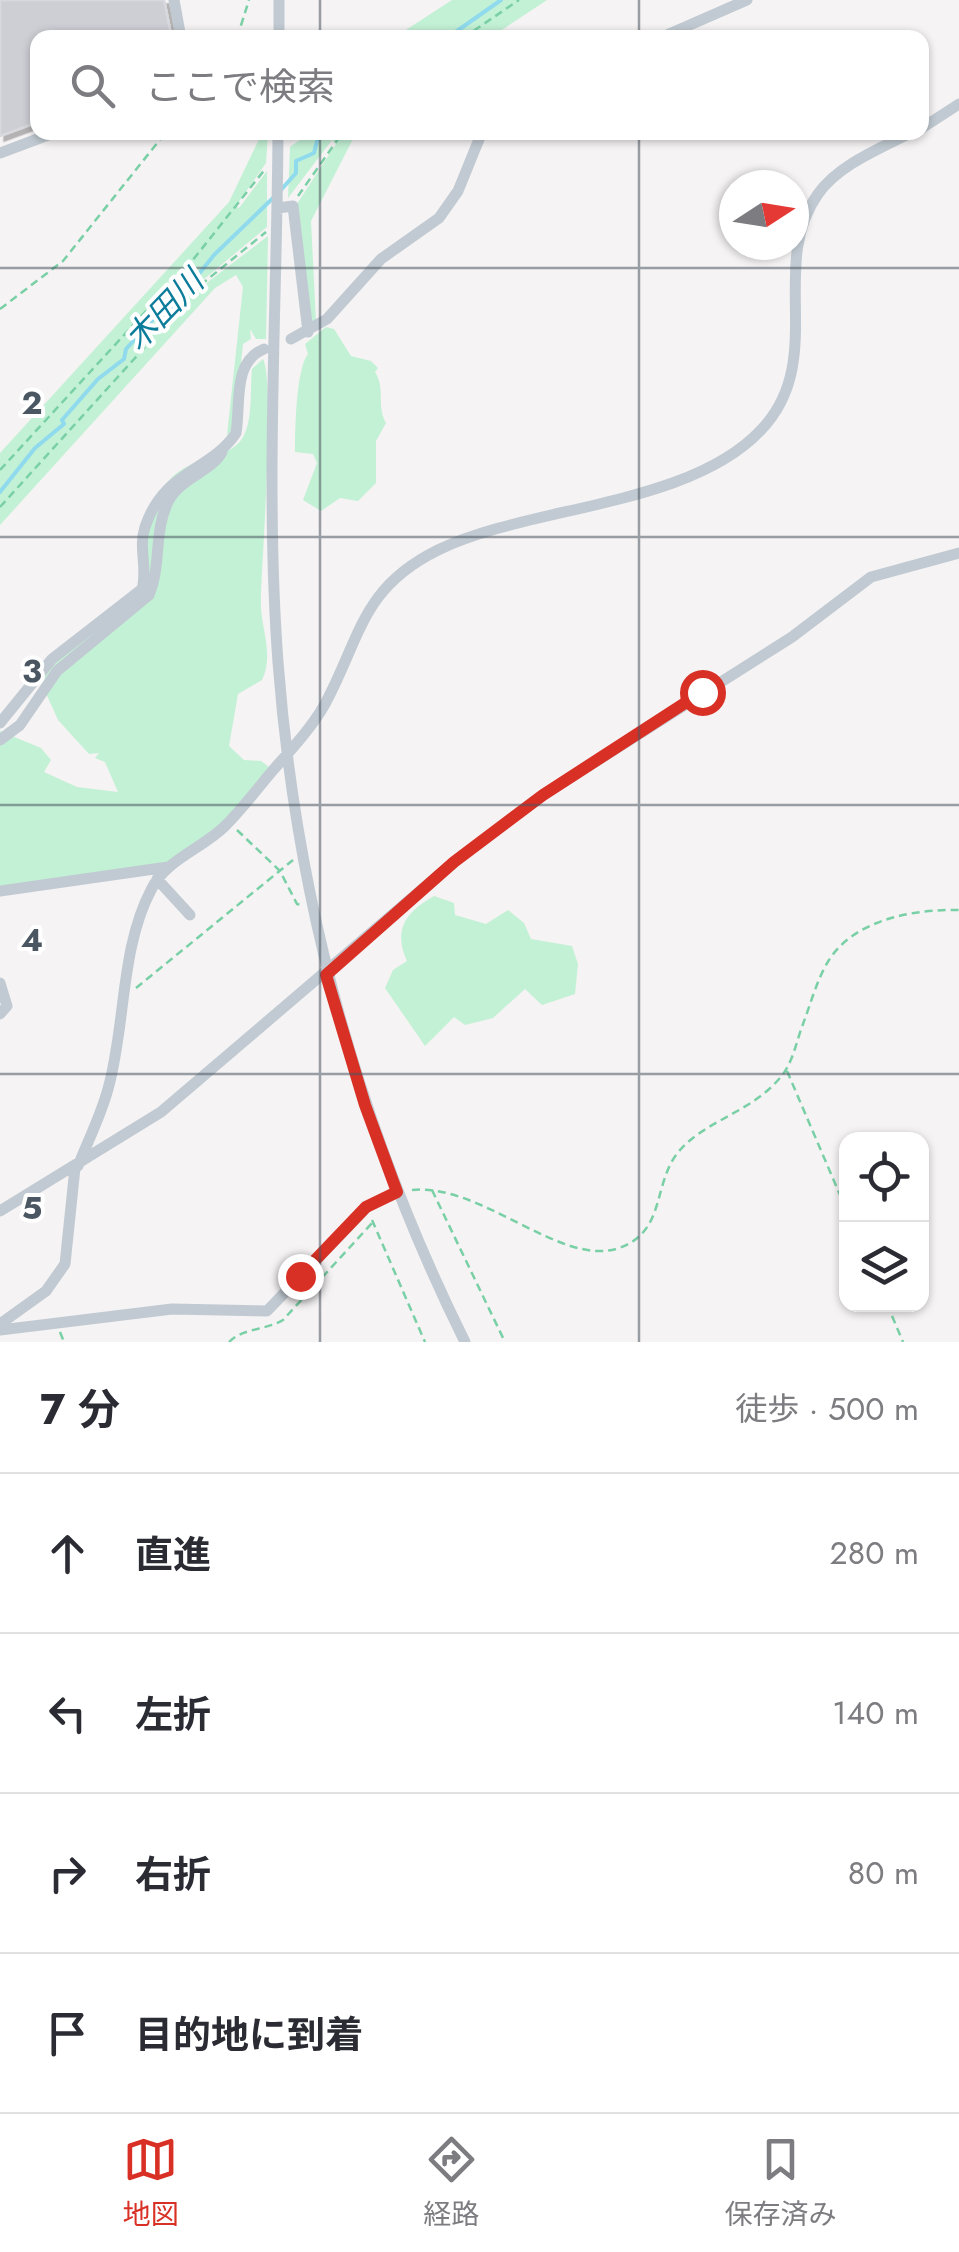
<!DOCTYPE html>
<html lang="ja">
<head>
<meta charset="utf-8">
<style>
	:root { --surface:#fff; --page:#f2f2f3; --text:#2b2b33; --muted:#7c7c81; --line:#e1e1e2; --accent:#d93025 }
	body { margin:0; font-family:Jost,"Noto Sans JP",sans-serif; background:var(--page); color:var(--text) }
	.controls { position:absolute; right:30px; bottom:30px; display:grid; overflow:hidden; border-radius:20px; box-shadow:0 2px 8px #0004 }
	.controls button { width:90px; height:90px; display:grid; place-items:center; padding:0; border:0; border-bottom:2px solid var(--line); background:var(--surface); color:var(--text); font:50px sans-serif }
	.compass { position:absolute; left:719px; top:170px; width:90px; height:90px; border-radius:50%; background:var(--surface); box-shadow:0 2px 8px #0004; rotate:78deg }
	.stop { position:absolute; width:30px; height:30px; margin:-22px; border:8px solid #d93025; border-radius:50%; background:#fff }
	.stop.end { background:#d93025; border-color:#fff; box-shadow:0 2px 10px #0008 }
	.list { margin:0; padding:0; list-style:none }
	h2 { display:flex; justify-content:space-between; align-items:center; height:130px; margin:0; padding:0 40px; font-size:42px }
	h2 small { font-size:32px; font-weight:400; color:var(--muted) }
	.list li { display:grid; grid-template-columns:65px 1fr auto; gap:30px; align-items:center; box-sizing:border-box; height:160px; padding:0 40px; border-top:2px solid var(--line) }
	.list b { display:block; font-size:38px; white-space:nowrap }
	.list em { font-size:32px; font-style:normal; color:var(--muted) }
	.icon { flex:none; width:55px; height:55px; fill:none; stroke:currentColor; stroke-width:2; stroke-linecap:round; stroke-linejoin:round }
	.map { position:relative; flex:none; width:959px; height:1342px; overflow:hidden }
	.search { position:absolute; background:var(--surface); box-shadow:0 2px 8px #0004; left:30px; right:30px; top:30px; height:110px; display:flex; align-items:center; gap:25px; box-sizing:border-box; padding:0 35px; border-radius:20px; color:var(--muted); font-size:38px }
	.sheet { height:770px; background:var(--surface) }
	nav { display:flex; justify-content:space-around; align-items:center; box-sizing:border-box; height:140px; border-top:2px solid var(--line); background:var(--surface); font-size:28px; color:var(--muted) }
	nav a { display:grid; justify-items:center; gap:5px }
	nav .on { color:var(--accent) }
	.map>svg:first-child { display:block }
</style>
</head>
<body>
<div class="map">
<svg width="959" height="1342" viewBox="0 0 959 1342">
	<defs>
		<filter id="shadow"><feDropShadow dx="4.5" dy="4.5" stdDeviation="0" flood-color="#0004"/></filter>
	</defs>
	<rect width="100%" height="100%" fill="#f5f3f3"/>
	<path fill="#c3f1d5" d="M452 0H547L491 37H395Z
		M262 133H268L266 163 236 206 239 208 267 171V227L203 280 204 285 268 236 266 339H256L250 329 251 339 243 344 234 428 227 435 243 287 236 275 215 288 0 525V453L229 202Z
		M309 133H356L311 221 316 322 311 325 297 204 336 144 332 140 288 198 290 147Z
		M326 327 334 329 351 356 371 361 378 368 375 372C386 390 376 405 386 423L376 441V483L358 501 340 498 321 511 303 500 317 463 313 454 295 452C295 430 296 369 308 354L305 344Z
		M263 359C275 382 262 559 261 597 259 626 275 652 262 680L238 694 229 746 244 760 261 761 269 767 230 819 166 864 0 890V731L41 748 51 760 44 772 77 787 118 792 105 762 95 758 99 753 89 754 58 720 39 678 51 658 145 602C143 551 139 484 197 462 213 455 233 454 243 437 253 421 250 388 252 369Z
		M434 896 454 903 455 915 486 924 508 910 524 923 531 939 572 946 578 964 575 994 542 1005 525 989 493 1018 465 1025 454 1017 425 1046 385 988 393 970 407 961C393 931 405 912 434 896Z"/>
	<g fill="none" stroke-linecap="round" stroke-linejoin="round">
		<path stroke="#90daee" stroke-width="4" d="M447 38 501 0
			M280 191 296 173V161L314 153 317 141 327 132
			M0 492 35 448 64 424 62 420 98 379 124 359 126 349 158 314H167L214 255 273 198"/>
	</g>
	<path fill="#cdcfd5" stroke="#d7d9de" stroke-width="2.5" filter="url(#shadow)" d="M0 0H164L171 35 38 38V122L0 136Z"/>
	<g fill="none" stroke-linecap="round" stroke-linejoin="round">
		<path stroke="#7ad0a6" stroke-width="2.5" stroke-dasharray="8 5" stroke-linecap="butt" d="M237 38 249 0
			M463 38 519 0
			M298 196 343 132
			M0 309 63 261 166 132
			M0 470 192 261 266 168
			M0 507 203 283 266 232
			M237 830 280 871 297 904 301 905
			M136 988 293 860
			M787 1071 846 1209
			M412 1190C482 1183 561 1268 619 1248 665 1232 653 1187 676 1155 700 1122 749 1114 779 1079 793 1064 796 1042 803 1024 811 1003 817 979 829 960 855 919 915 909 959 910
			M432 1190 505 1342
			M375 1203 390 1195
			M372 1220 425 1342
			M887 1304 903 1342
			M60 1332 64 1342
			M229 1342C242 1328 267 1330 283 1320L373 1222"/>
		<path stroke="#c1cad2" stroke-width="11" d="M174 0 181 38
			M279 38V0
			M660 38 747 0
			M922 128 959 104
			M278 132C277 306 265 489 278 662 296 901 359 1128 465 1342
			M0 153 56 132
			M278 208 293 206 308 332
			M291 339 327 319 381 259 439 218 458 191 482 132
			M0 723 52 659 142 589C148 568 138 548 145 527 164 470 210 472 236 433 241 404 232 362 264 349
			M0 740 20 725 57 671 149 595C162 564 153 531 169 500 182 477 211 472 222 452
			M157 879 190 915
			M0 891 168 867
			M0 983 7 1006 0 1014
			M78 1166C88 1141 101 1115 108 1089 126 1025 120 949 151 890 166 859 202 849 225 826 242 809 258 788 274 769 292 749 312 727 325 704 361 637 361 588 438 550 531 505 689 507 761 430 828 360 767 266 818 194 838 165 881 148 912 132
			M0 1211 161 1112 454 862 543 795 792 637 871 577 959 553
			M0 1324 46 1291 65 1264 75 1168
			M0 1330 172 1309 267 1311 367 1207"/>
	</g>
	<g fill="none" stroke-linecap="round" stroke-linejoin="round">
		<path stroke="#d93025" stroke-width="12" d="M300 1276 366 1207 397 1192 365 1105 326 975 454 862 543 795 702 692"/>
	</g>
	<path fill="none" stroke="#4a5661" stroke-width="2.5" stroke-opacity="0.55" d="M320 0V38M639 0V38M320 132V1342M639 132V1342M0 268H959M0 537H959M0 805H959M0 1074H959"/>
	<g text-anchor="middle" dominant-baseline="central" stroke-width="8" stroke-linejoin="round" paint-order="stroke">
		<g font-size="32" font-style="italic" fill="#0c7c9b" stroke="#fff">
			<text transform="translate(164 310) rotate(-46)">木田川</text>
		</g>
	</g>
	<g font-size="32" text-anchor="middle" font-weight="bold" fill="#4a5661" stroke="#fff" stroke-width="8" stroke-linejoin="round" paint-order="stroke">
		<text x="32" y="414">2</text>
		<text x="32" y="682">3</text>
		<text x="32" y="951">4</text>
		<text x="32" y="1219">5</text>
	</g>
</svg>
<div class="controls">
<button><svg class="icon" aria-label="locate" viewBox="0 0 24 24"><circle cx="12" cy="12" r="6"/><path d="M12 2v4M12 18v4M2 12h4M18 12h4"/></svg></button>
<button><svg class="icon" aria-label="layers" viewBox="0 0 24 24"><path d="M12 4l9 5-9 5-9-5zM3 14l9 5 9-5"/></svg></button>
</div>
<svg class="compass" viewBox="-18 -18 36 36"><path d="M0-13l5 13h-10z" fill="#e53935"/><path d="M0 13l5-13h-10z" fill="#7c7c81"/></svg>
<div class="stop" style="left:702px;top:692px"></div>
<div class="stop end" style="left:300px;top:1276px"></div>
<div class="search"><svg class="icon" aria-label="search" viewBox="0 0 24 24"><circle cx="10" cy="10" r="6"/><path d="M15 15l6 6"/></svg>ここで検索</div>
</div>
<section class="sheet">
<h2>7 分<small>徒歩 · 500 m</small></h2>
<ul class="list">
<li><svg class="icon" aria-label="ahead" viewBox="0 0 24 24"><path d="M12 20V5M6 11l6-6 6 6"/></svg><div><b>直進</b></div><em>280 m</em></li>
<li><svg class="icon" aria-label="left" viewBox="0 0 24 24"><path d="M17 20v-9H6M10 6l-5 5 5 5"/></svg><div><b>左折</b></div><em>140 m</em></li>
<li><svg class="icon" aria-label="right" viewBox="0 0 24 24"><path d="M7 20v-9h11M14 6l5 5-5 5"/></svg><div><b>右折</b></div><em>80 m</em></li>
<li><svg class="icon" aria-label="arrive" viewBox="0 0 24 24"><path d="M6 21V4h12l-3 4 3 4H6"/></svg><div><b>目的地に到着</b></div></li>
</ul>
</section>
<nav>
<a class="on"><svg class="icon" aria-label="map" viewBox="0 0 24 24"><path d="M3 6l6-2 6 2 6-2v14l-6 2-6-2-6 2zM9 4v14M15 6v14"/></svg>地図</a>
<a><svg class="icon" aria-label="directions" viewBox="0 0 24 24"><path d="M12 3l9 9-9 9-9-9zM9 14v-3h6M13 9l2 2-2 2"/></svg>経路</a>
<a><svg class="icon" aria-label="saved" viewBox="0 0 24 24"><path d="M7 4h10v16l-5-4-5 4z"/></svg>保存済み</a>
</nav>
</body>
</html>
